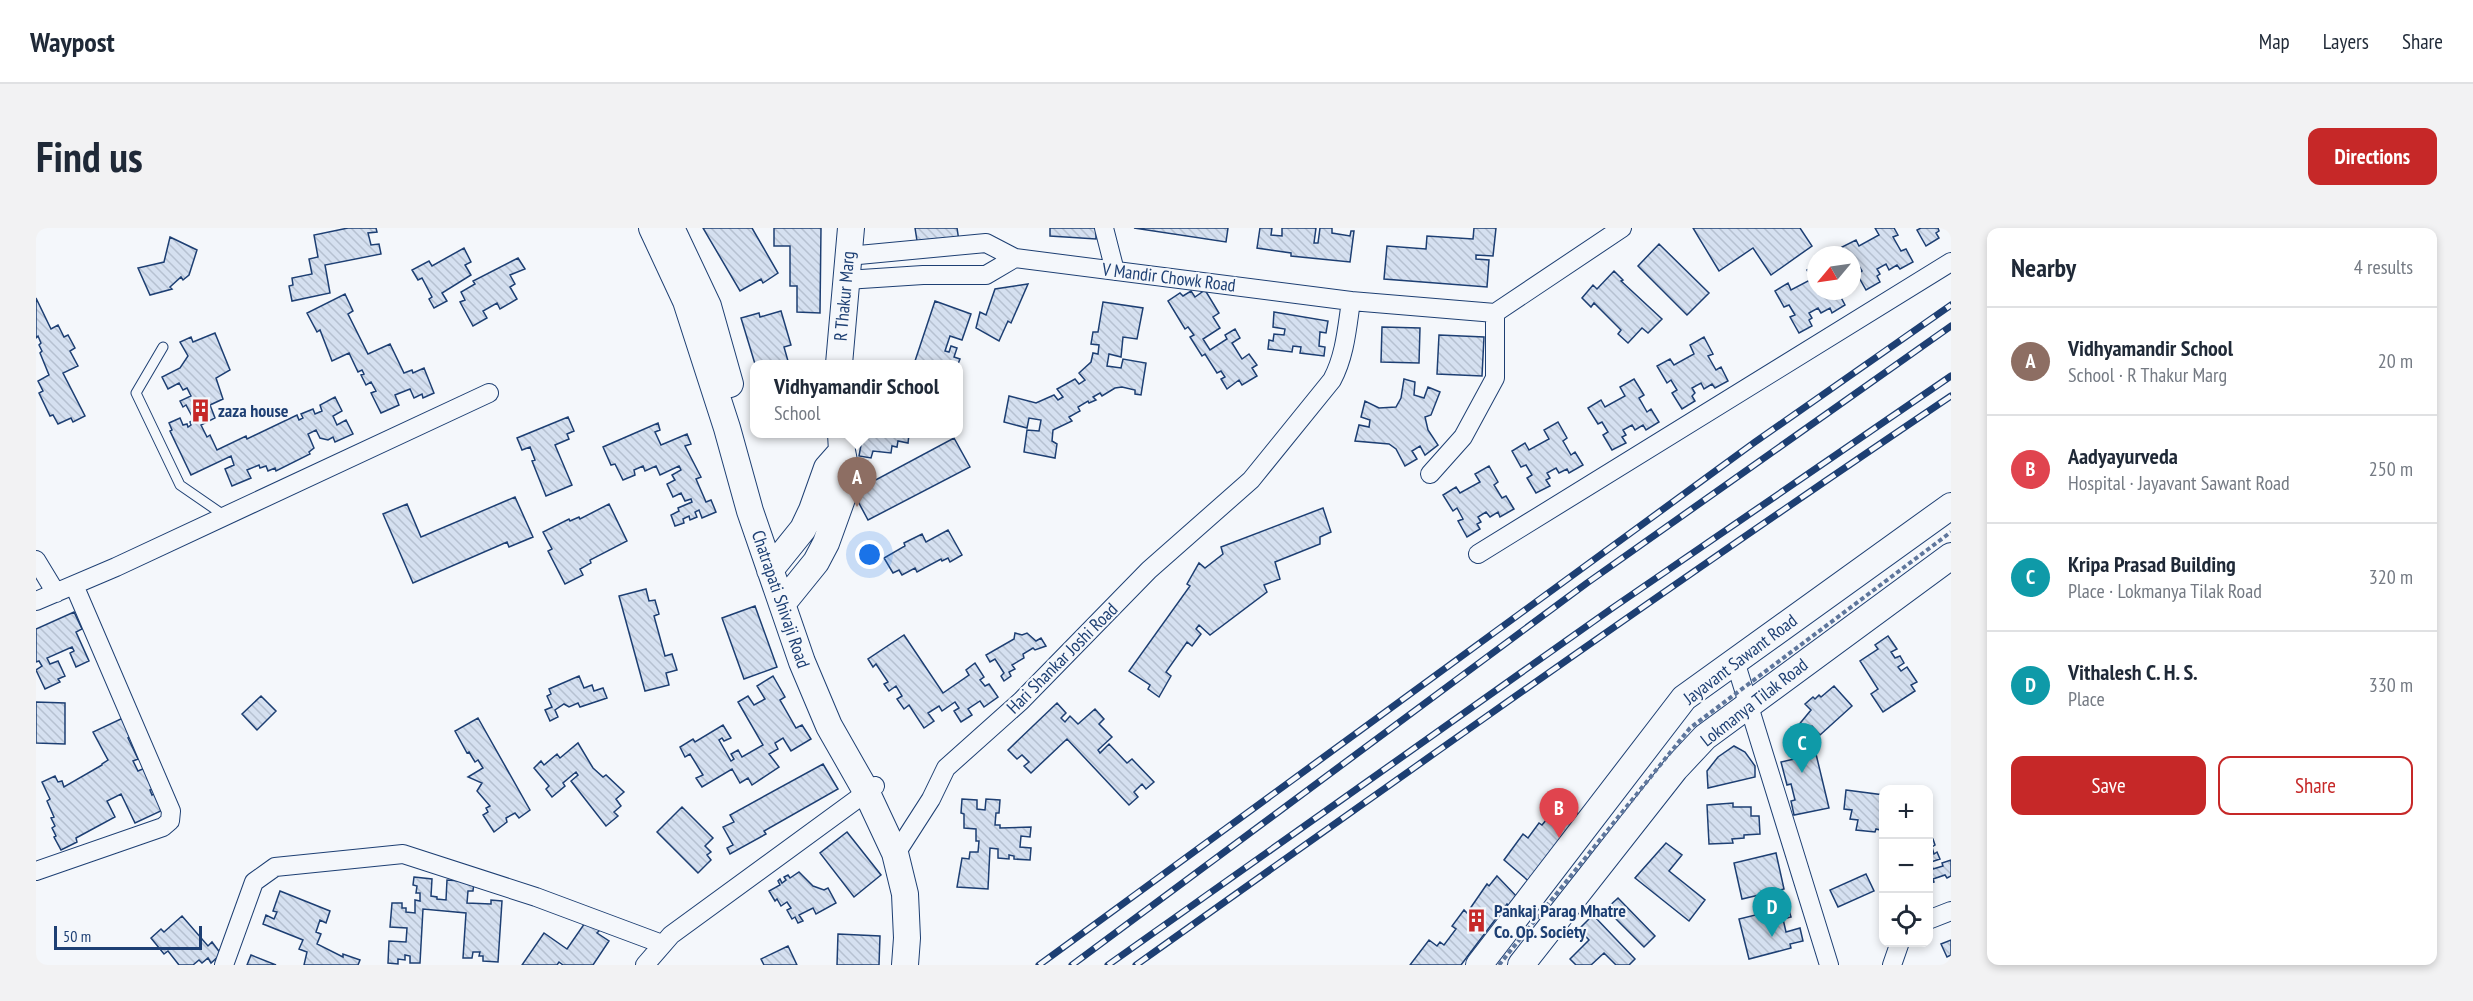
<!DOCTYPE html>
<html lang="en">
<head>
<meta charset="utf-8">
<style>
	:root { --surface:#fff; --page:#f2f2f3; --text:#1f2937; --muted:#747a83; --line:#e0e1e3; --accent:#c62828 }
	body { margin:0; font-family:"PT Sans Narrow",sans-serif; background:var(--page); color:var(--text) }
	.controls { position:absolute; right:18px; bottom:18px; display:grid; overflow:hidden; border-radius:12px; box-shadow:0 3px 9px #0003 }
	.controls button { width:54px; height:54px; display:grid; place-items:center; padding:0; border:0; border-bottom:2px solid var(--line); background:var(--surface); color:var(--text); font:30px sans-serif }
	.compass { position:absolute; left:1771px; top:18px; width:54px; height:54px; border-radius:50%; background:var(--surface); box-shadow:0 3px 9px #0003; rotate:241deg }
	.scale { position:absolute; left:18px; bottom:15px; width:148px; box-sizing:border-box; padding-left:6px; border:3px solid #1d3f73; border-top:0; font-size:16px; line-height:21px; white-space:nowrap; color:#1d3f73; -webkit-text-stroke:4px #f4f7fb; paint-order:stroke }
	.you { position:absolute; left:834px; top:327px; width:21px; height:21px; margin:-15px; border:4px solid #fff; border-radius:50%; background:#1a73e8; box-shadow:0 0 0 9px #1a73e833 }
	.badge { display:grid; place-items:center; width:39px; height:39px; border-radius:50%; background:var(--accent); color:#fff; font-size:20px; font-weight:700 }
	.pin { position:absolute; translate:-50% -50px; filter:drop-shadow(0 2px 3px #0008) }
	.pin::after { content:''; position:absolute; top:32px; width:21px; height:18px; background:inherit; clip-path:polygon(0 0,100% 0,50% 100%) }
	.popup { position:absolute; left:714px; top:132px; width:213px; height:78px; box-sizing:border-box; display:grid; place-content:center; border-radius:12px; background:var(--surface); filter:drop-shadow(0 2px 4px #0005); font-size:20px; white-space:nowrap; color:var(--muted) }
	.popup b { font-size:22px; color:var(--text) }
	.popup::after { content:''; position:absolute; left:50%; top:100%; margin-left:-12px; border:12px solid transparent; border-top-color:var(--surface) }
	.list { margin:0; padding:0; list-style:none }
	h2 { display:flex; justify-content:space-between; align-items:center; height:78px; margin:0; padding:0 24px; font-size:26px }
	h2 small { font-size:20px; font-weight:400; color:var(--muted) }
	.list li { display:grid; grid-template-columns:39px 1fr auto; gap:18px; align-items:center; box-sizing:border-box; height:108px; padding:0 24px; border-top:2px solid var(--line) }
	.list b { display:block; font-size:22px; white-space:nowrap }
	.list p { margin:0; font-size:20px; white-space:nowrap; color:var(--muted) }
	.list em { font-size:20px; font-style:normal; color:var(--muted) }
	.actions { display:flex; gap:12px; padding:18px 24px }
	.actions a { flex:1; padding:14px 0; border:2px solid var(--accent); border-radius:12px; text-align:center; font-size:21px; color:var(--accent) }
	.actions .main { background:var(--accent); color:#fff }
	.icon { flex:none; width:33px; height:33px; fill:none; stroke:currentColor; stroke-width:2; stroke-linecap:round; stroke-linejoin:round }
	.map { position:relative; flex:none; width:1915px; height:737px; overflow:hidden; border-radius:12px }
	header { display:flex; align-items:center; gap:36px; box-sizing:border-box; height:84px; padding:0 30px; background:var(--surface); border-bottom:2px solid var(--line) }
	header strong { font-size:28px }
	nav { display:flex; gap:33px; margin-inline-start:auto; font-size:21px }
	.intro { display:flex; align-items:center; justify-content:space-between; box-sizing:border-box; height:144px; padding:0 36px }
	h1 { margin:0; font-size:42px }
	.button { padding:15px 27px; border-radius:12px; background:var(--accent); color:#fff; font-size:21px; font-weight:700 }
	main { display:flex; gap:36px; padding:0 36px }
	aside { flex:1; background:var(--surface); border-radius:12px; box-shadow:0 3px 9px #0003 }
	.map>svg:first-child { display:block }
</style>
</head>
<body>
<header>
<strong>Waypost</strong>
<nav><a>Map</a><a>Layers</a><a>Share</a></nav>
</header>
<div class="intro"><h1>Find us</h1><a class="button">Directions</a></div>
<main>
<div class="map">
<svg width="1915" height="737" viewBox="0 0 1915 737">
	<defs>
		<pattern id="building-back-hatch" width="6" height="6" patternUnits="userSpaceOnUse" patternTransform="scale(1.5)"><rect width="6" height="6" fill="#d5e0f0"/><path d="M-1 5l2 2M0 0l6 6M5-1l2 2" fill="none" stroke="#b6c1d1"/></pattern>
	</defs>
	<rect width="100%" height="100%" fill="#f4f7fb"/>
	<path fill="url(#building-back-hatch)" stroke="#1d3f73" stroke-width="1.5" d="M340 0 341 4 332 5 335 17 343 16 345 26 289 37 294 65 256 73 253 58 257 57 256 50 276 46 273 31 282 29 278 7 312 0Z
		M667 0H716L742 45 727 55 725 51 704 63Z
		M738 0H785L784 85 761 84V58H754V18H738Z
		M879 0H921L923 13 882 19Z
		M1014 0H1060V11L1014 8Z
		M1098 0H1192L1190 14Z
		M1224 0H1236L1235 7 1246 8V0H1280L1278 15H1282L1284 0H1296V5L1314 8 1315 3H1318L1314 34 1255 28V25L1221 20Z
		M1438 0H1460L1457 28 1440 27V31L1453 32 1451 59 1348 51 1351 18 1390 21 1391 8 1437 11Z
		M1657 0H1764L1776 18 1735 47 1717 20 1683 43Z
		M1839 0H1858L1862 7 1857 9 1865 23 1870 21 1877 34 1864 41 1861 37 1853 42 1850 36 1841 41 1844 46 1841 48 1844 54 1830 62 1821 46 1826 43 1820 33 1816 36V27H1811L1806 19 1820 12 1823 18 1843 7Z
		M1885 0H1902L1903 3 1900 5 1903 10 1890 18 1881 2Z
		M134 9 161 22 153 47 147 52 145 49 134 59 136 61 114 67 102 40 128 34Z
		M1623 16 1673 65 1651 87 1602 38Z
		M428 20 435 34 429 37 435 47 406 65 411 73 398 80 393 71 396 69 386 50 382 52 376 42 393 33 396 38Z
		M482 30 489 41 474 47 479 56 474 59 481 71 464 81 461 75 447 83 451 90 437 98 424 74 429 72 425 64 439 56 437 53Z
		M1780 37V63H1795L1797 67 1802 64 1809 77 1796 85 1794 80 1785 85 1782 80 1773 85 1776 90 1773 92 1776 98 1763 105 1754 89 1759 87 1753 77 1748 79 1739 63 1752 55 1755 62 1776 51 1771 42Z
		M1578 43 1587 52 1585 53 1626 91 1612 105 1606 100 1592 115 1582 106 1585 102 1558 75 1555 79 1546 70 1557 57 1561 61Z
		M992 56 975 95 972 93 963 113 940 100 944 84 950 87 959 61Z
		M1169 62 1183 85 1177 89 1184 100 1167 111 1174 122 1191 111 1189 107 1199 101 1204 110 1196 115 1206 131 1213 126 1221 137 1216 140 1221 148 1206 157 1203 152 1191 161 1185 151 1189 149 1185 143 1181 145 1169 126 1166 128 1154 109 1158 107 1152 99 1149 101 1132 73 1144 65 1147 68 1155 63 1159 69Z
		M309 66 317 83 312 86 332 126 354 116 368 145 376 142 377 145 388 140 398 165 387 170 386 166 378 170 374 161 359 167 363 177 345 185 335 165 340 163 335 154 330 157 325 147 328 146 326 142 322 144 313 125 296 133 284 102 281 104 271 85Z
		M0 70 15 101 22 97 28 109 32 107 39 120 34 123 42 138 27 145 49 188 37 194 35 190 22 196 17 187 14 188 3 165 7 163 2 153 13 147 4 125 6 123 3 117 5 115 2 108 0 110Z
		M899 73 935 86 926 112 914 108 909 123 913 124 915 118 921 120 918 129 924 131 922 136H904L899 134 898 136H878Z
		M1067 74 1107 80 1101 111 1087 109 1085 129 1073 126 1071 138 1085 140 1087 131 1110 135 1105 167 1099 166V162L1086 159 1079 160 1066 168 1064 165 1057 169 1060 172 1053 175 1052 173 1042 179 1044 183 1033 189 1036 193 1017 202 1016 213 1021 216 1019 230 988 224 991 202 1003 203 1005 192 993 190 991 200 968 194 973 168 1000 175 1018 167 1022 172 1027 169 1021 161 1039 151 1043 156 1049 152 1043 145 1055 134 1057 125 1062 126 1063 117 1055 116 1057 104H1062Z
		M745 83 755 117 748 119 752 133 748 134 749 136H719L705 90 723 85 724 89Z
		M1238 84 1292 93 1290 105 1284 104 1283 118 1289 119 1288 128 1264 125 1265 119 1257 118 1256 124 1232 121 1233 112 1237 113 1238 106 1248 107 1249 101 1237 99Z
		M1346 99 1384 100 1383 135 1345 134Z
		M179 105 194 142 180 150 187 171 174 177 179 190 165 197 171 209 174 207 181 222 210 208 211 211 261 187 263 192 267 190 265 186 277 181 279 186 286 183 284 177 299 169 306 183 297 188 301 197 310 192 317 206 299 214 297 209 292 212 284 210 280 202 272 206 278 220 273 224 274 226 240 243 239 240 232 243 230 238 224 240 223 237 211 242 215 250 196 258 189 241 198 237 195 228 155 247 134 203 136 202 133 195 144 190 147 197 151 196 152 199 155 197 154 194 158 192 150 177 147 179 144 173 155 168 151 160 147 162 143 155 132 161 126 149 144 140 152 128 144 114 155 109 157 114Z
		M1403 107 1448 109 1446 148 1401 146Z
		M1668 109 1677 126 1672 128 1680 142 1685 139 1692 153 1679 160 1676 156 1668 161 1665 155 1656 160 1659 165 1656 168 1659 173 1646 181 1636 165 1641 162 1635 152 1631 155 1621 138 1634 131 1638 137 1658 126 1654 117Z
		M1368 151 1379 154 1378 167 1388 170 1392 159 1404 164 1395 187 1389 189 1392 202 1402 217 1389 227 1384 218 1376 223 1381 231 1369 238 1360 221 1353 216 1319 213 1323 197 1333 199 1334 192 1325 189 1329 173 1343 180 1360 179 1365 170Z
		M1598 151 1608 167 1603 170 1611 184 1615 181 1623 194 1610 202 1607 197 1599 202 1596 197 1587 202 1590 207 1586 209 1590 215 1576 222 1567 207 1572 204 1566 194 1562 196 1552 180 1565 172 1569 179 1589 168 1584 159Z
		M532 189 538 203 531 206 533 211 519 217 536 257 510 268 496 233 499 232 494 219 486 222 481 210Z
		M1522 194 1531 210 1527 213 1535 227 1539 224 1547 237 1533 245 1531 241 1523 245 1520 240 1511 245 1514 250 1510 252 1514 258 1500 265 1491 250 1496 247 1490 237 1485 239 1476 223 1489 215 1493 222 1513 211 1508 202Z
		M622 195 624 202 619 204 625 217 651 206 655 216 649 218 665 249 660 251 670 274 675 272 680 284 666 290 663 282 659 284 661 289 654 292 653 288 647 291 648 295 639 298 635 287 643 283 642 280 656 274 655 271 649 273 645 265 637 269 631 256 639 252 636 247 645 242 643 238 624 247 620 238 609 243 607 238 598 242 599 247 587 252 579 236 575 237 567 219Z
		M827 206H873L872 215 862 213 861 219 856 218 855 225 837 223 835 230 823 228Z
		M918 210 934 239 832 292 817 264Z
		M1453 238 1462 254 1458 257 1466 270 1470 268 1478 281 1464 289 1462 284 1454 289 1450 284 1442 289 1445 294 1441 296 1444 301 1431 309 1422 293 1427 291 1421 280 1417 283 1407 267 1420 259 1424 265 1444 254 1439 246Z
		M479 269 497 309 473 319 471 314 377 355 347 286 371 276 385 309Z
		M573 276 591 313 554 332 555 335 544 341 547 347 529 356 512 323 516 321 507 304 533 291 534 293 543 289 544 291Z
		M1287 280 1295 304 1284 309V316L1239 334 1244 351 1228 357 1231 364 1174 407 1163 397 1160 401 1165 406 1156 418 1151 414 1130 444 1135 448 1123 469 1112 461 1114 457 1093 443 1154 358 1151 356 1163 335 1169 340 1187 326 1185 319Z
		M912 302 926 327 914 334 912 330 906 333 905 331 881 344 879 340 866 347 863 342 857 345 848 330 869 318 868 315 886 306 890 314Z
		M610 361 613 373 619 372 623 386 618 388 629 428 636 426 641 442 630 445 633 457 609 463 583 368Z
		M719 378 741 439 708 451 686 390Z
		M38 384 46 401 40 404 53 433 40 439 34 425 38 423 36 419 11 430 14 436 22 433 29 448 22 451 24 454 9 461 0 442 6 438 3 433 0 434V401Z
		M979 405 986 407 991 405 1000 413 1005 410 1010 418 999 422 997 420 987 426 988 430 976 437 979 441 973 444 975 448 968 453 965 448 968 445 959 431 954 434 950 427 978 411Z
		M868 407 907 465 933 447 930 442 939 435 948 449 944 452 949 458 953 456 962 469 948 479 944 473 932 481 936 487 925 494 918 483 923 480 919 474 906 483 903 478 892 485 898 493 888 500 873 477 868 481 861 471 866 468 860 458 853 463 848 456 852 454 840 436 837 439 832 431Z
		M1852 408 1861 421 1855 424 1859 430 1864 428 1868 435 1862 439 1865 443 1871 439 1881 454 1875 457 1879 463 1847 484 1835 466 1842 461 1824 433 1842 421 1839 417Z
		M543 448 548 460 556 457 558 463 567 460 571 470 544 479 542 475 533 479 528 476 519 482 522 489 514 493 509 482 516 479 511 468 515 466 513 461Z
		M737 448 749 469 744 472 760 500 766 497 775 511 755 523 747 510 739 515 742 521 733 526 743 539 716 557 712 550 704 555 696 541 666 559 660 550 667 547 654 526 649 529 644 519 657 511 659 514 687 497 695 510 688 513 686 510 683 512 695 533 698 531 695 526 702 522 706 529 727 517 702 474 712 468 718 477 729 471 721 458Z
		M1798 458 1816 478 1784 507 1776 498 1768 506 1761 499 1775 482 1769 476 1777 469 1779 471 1783 467 1785 469Z
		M225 468 240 483 221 502 206 486Z
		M0 474 29 475V516L0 515Z
		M1021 475 1030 485 1025 490 1029 494 1034 488 1042 496 1059 481 1068 491 1063 496 1076 509 1062 522 1064 525 1073 516 1091 535 1096 531 1118 554 1110 561 1106 556 1098 564 1102 569 1093 577 1031 511 995 545 988 538 993 534 986 527 981 531 972 522Z
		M89 489 97 508 92 510 102 531 97 533 102 543 109 540 118 561 114 562 116 567 119 565 127 582 99 595 85 566 71 573 79 589 40 610 41 614 25 622 18 609 20 608 16 600 19 598 15 590 18 589 11 573 14 571 6 554 19 548 22 554 26 553 28 559 66 537V536L72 532 57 504Z
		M442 490 494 582 483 590 479 585 470 590 471 594 458 604 447 587 452 584 450 580 454 578 441 563 446 555 432 549 447 540 442 532 439 534 433 524 431 525 419 503Z
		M542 515 557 540 567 549 570 547 588 564 580 571 585 578 578 584 582 588 570 598 535 553 542 547 540 544 527 555 529 558 516 569 510 561 513 558 498 540 505 533 508 537 521 526 524 530Z
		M1698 518 1709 524 1719 538V549L1672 560 1671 543 1682 529Z
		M1780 526 1793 580 1758 587 1755 573 1759 572 1755 556 1751 557 1745 534Z
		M787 536 802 561 728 603 730 606 694 626 691 620 697 617 687 599 698 594 694 587Z
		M1810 562 1848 567V603L1840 601 1839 604 1820 602 1822 592 1814 591 1816 582 1808 581Z
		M926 571 941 572V581L949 582 950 571 964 572 963 585H960L959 597H964V600L995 599 994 609 985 608 984 619 995 620 994 632 978 631V628L973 627V631L962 630V621L954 620 952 661 921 659 926 630 933 631 934 624H942L943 613H940V601L928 600V586L925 585Z
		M1697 575V579H1715V588H1723L1724 606 1708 607V610L1696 611 1697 615 1673 616 1671 577Z
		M646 579 677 610 669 618 675 624 671 627 675 632 662 645 621 604Z
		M1521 579 1531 586 1535 580 1545 588 1496 656 1468 632 1487 606 1492 610 1503 595 1506 597Z
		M811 604 845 647 818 669 784 625Z
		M1897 611 1899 617 1896 619 1898 626 1901 624 1904 631 1895 634 1897 641 1907 638 1906 635 1915 632V648L1911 650 1909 647 1897 651 1898 654 1892 656V612Z
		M1630 615 1646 627 1633 643 1669 672 1653 693 1599 650Z
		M1740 625 1748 661 1706 671 1698 635Z
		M763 644 777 658 788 662 792 660 800 675 780 686 777 680 763 687 767 693 762 695 759 689 756 691 751 682 755 680 751 674 745 678 741 671 739 673 733 663 744 657 742 653 744 651 746 655 750 652 748 649 752 647 754 650Z
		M1830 646 1838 663 1802 679 1794 662Z
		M1461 648 1483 671 1475 681 1471 676 1425 737H1374L1393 712 1401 718 1404 714 1408 717 1420 701 1416 698 1428 682 1431 685 1451 656 1453 658Z
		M378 649 396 651 395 668 401 669V671L410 672 411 652 438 654 437 663H432L431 675 455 676V672L466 673 462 734 447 733V728H443L444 724H437L436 730H427L430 685 387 681 384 735H374V728L369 727V732L362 731V736L352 735 353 713 370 714 371 700 354 699 356 675H366V680H370V684L379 685V672L384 673V665H380L381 658 377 657Z
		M244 663 294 683 290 695 284 692 280 704 285 706 281 716 307 729V726L324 732 322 737H268L271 724 263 721 267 712 227 696 230 687 238 691 241 684 237 683Z
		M1582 670 1619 708 1608 719 1570 681Z
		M1752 679 1755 689 1747 691 1750 704 1764 700 1767 713 1754 716 1755 720 1713 731 1703 691Z
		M1557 687 1599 731 1593 737H1580L1568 725 1555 737H1540L1534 731 1553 712 1543 701Z
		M146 688 172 718 176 714 185 726 175 735 172 730 166 735 163 732 157 737H143L132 723 128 726 115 710 125 701 128 704Z
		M551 692 565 701 561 705 573 713 557 737H527L523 734 521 737H486L508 705 531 721Z
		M802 706 844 708 843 737H801Z
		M1915 712V727L1911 729 1905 716Z
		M752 718 761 737H728L725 731Z
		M215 727 240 737H211Z"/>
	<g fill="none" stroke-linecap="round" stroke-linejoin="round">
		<defs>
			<path id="lane" d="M127 119 100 165 144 257 189 288"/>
			<path id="street" d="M1068 0 1079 43
				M812 28 950 15 979 30
				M810 52 887 47H950L979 30 1315 73 1459 85
				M1459 85 1586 0
				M1394 246 1427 209 1459 150V85
				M1442 326 1915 34
				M0 332 20 365
				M0 373 80 339 453 165
				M1699 433 1793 737
				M859 627 895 571 910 540 985 473 1113 342 1215 252 1296 152C1309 128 1311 100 1315 73
				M0 643 127 599 134 593 135 583 38 357
				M1892 692 1915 683
				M188 737 218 654 239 639 367 626 500 669 626 716
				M609 737 635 707 839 558
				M1856 737 1864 714"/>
			<path id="secondary" d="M616 0 650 73 691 200 714 283 766 434 793 498 830 563 859 625 869 666 871 710 869 737
				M638 6 672 78 694 156
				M803 136 815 0
				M734 342 767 301 776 282 791 240 806 223
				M746 376 780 334 790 315 812 254 806 223 805 206
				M1443 737 1648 470 1915 278
				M1485 737 1639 541 1669 509 1915 328"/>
		</defs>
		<use href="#lane" stroke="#1d3f73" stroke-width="11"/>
		<use href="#street" stroke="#1d3f73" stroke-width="20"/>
		<use href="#secondary" stroke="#1d3f73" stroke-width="28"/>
		<use href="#lane" stroke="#f4f7fb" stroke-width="9"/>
		<use href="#street" stroke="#f4f7fb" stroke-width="18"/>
		<use href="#secondary" stroke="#f4f7fb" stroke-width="26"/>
		<defs>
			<path id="rail" d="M1003 737 1719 214 1915 77
				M1036 737 1551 355 1915 98
				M1072 737 1575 381 1915 148
				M1100 737C1370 545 1640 353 1915 168"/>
		</defs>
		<use href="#rail" stroke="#1d3f73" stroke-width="7"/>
		<use href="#rail" stroke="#f4f7fb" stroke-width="4.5" stroke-dasharray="14" stroke-linecap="butt"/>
		<path stroke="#5e769c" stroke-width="4" stroke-dasharray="4.5 3" stroke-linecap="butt" d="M1463 737 1654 500 1915 304"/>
	</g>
	<defs>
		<symbol id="building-bare" viewBox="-9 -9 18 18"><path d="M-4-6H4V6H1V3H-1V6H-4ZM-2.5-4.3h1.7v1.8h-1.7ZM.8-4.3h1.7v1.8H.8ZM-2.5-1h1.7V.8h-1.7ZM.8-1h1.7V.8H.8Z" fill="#c62828" stroke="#f4f7fb" stroke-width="2.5" paint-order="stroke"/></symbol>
	</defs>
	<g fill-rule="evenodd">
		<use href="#building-bare" x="148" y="166" width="33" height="33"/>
		<use href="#building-bare" x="1424" y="676" width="33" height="33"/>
	</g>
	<g text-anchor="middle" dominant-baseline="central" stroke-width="4.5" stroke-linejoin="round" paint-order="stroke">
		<g font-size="18" fill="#1d3f73" stroke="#f4f7fb">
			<text transform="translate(1133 49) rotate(7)">V Mandir Chowk Road</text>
			<text transform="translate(808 68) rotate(-85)">R Thakur Marg</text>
			<text transform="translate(745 371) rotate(71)">Chatrapati Shivaji Road</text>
			<text transform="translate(1026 430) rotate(-45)">Hari Shankar Joshi Road</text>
			<text transform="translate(1704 431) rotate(-37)">Jayavant Sawant Road</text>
			<text transform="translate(1718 474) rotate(-38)">Lokmanya Tilak Road</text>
		</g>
		<g font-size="18" font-weight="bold" fill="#1d3f73" stroke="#f4f7fb" text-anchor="start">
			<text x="182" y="182">zaza house</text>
			<text x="1458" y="682">Pankaj Parag Mhatre<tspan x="1458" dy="21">Co. Op. Society</tspan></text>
		</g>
	</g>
</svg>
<div class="controls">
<button>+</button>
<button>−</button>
<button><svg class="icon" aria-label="locate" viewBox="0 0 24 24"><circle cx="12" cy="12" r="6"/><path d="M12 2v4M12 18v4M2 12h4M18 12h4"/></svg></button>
</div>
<svg class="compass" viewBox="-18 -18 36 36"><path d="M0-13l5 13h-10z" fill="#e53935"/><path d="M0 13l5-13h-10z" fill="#747a83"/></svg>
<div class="scale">50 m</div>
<div class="you"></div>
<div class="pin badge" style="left:821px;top:279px;background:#8d6e63">A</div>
<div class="popup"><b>Vidhyamandir School</b>School</div>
<div class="pin badge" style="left:1523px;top:610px;background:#e0444e">B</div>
<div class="pin badge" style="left:1766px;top:545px;background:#0f9aa8">C</div>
<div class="pin badge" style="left:1736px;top:709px;background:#0f9aa8">D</div>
</div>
<aside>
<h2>Nearby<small>4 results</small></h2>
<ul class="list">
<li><span class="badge" style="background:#8d6e63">A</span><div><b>Vidhyamandir School</b><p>School · R Thakur Marg</p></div><em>20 m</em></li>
<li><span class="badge" style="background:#e0444e">B</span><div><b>Aadyayurveda</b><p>Hospital · Jayavant Sawant Road</p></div><em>250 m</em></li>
<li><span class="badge" style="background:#0f9aa8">C</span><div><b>Kripa Prasad Building</b><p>Place · Lokmanya Tilak Road</p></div><em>320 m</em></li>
<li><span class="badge" style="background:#0f9aa8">D</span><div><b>Vithalesh C. H. S.</b><p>Place</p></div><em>330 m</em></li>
</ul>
<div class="actions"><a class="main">Save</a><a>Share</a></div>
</aside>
</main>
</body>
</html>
